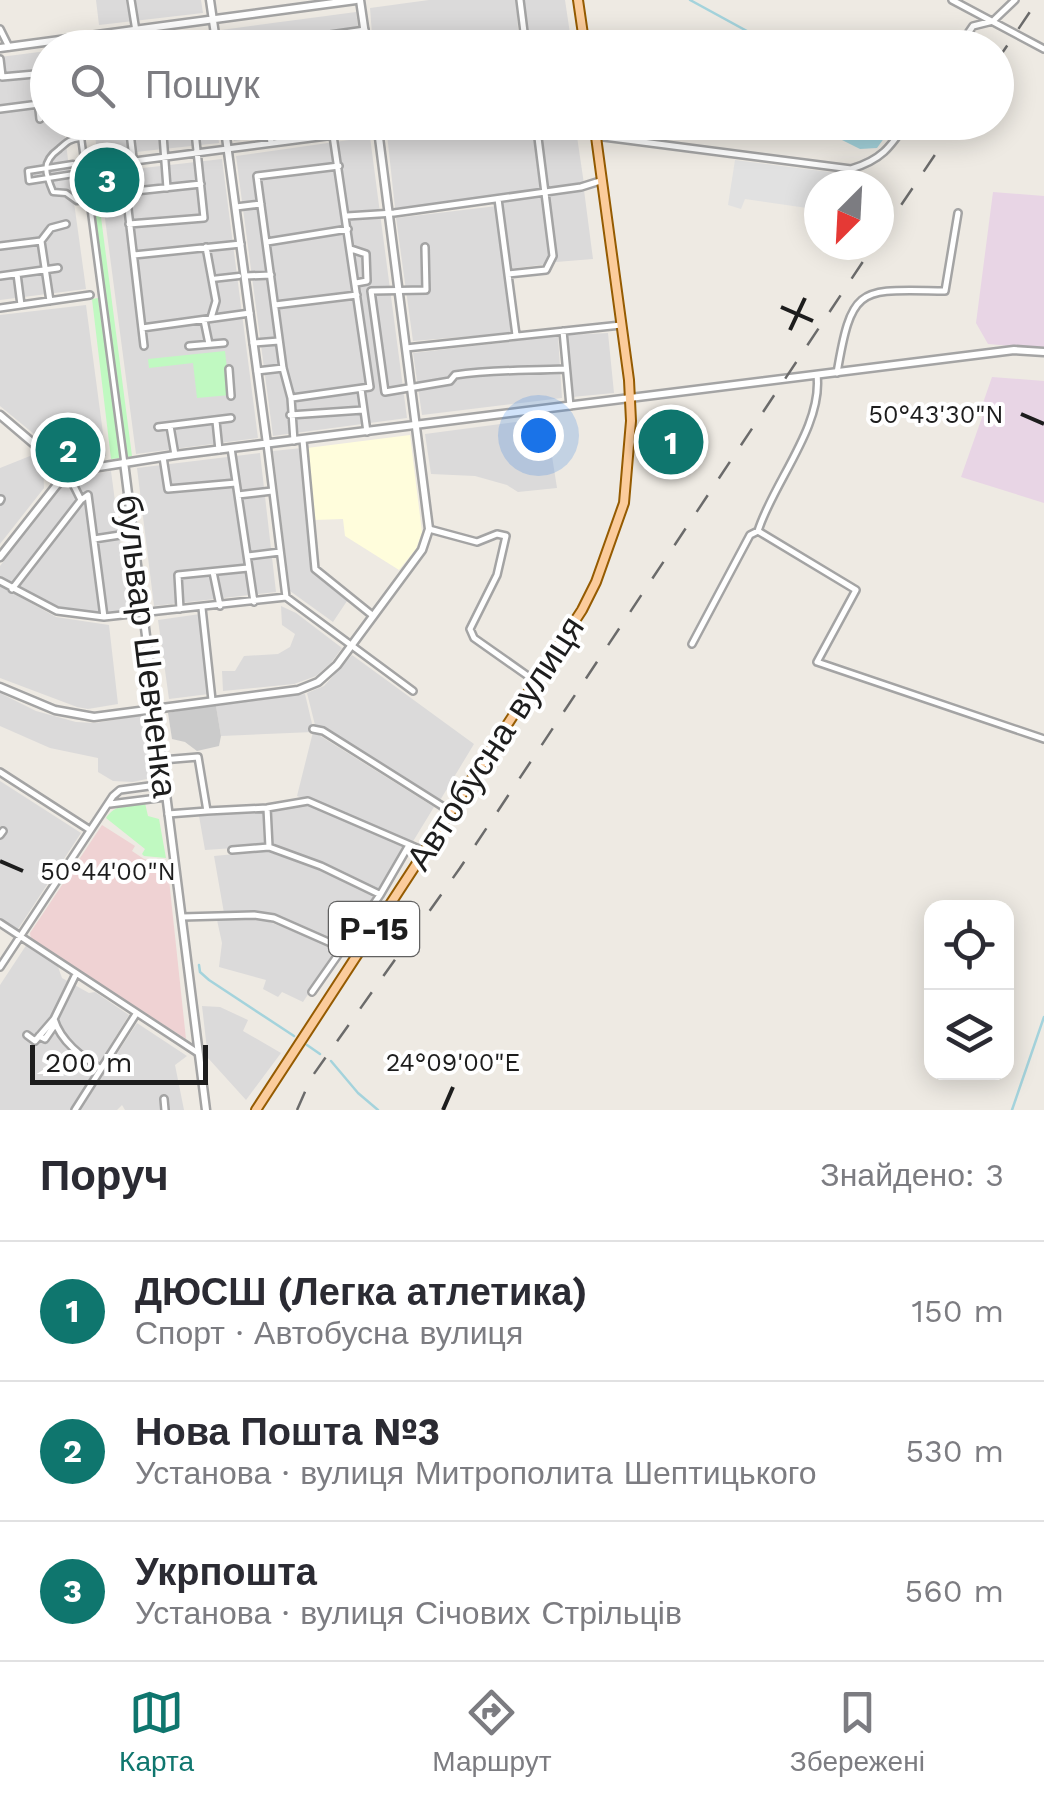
<!DOCTYPE html>
<html lang="uk">
<head>
<meta charset="utf-8">
<style>
	:root { --surface:#fff; --page:#f2f2f3; --text:#2b2b33; --muted:#7c7c81; --line:#e1e1e2; --accent:#0f766e }
	body { margin:0; font-family:"Work Sans",sans-serif; background:var(--page); color:var(--text) }
	.controls { position:absolute; right:30px; bottom:30px; display:grid; overflow:hidden; border-radius:20px; box-shadow:0 5px 25px #0003 }
	.controls button { width:90px; height:90px; display:grid; place-items:center; padding:0; border:0; border-bottom:2px solid var(--line); background:var(--surface); color:var(--text); font:50px sans-serif }
	.compass { position:absolute; left:804px; top:170px; width:90px; height:90px; border-radius:50%; background:var(--surface); box-shadow:0 5px 25px #0003; rotate:204deg }
	.scale { position:absolute; left:30px; bottom:25px; width:178px; box-sizing:border-box; padding-left:10px; border:5px solid #1d1d1d; border-top:0; font-size:28px; line-height:35px; white-space:nowrap; color:#1d1d1d; -webkit-text-stroke:8px #fff; paint-order:stroke }
	.you { position:absolute; left:538px; top:435px; width:35px; height:35px; margin:-25px; border:8px solid #fff; border-radius:50%; background:#1a73e8; box-shadow:0 0 0 15px #1a73e833 }
	.badge { display:grid; place-items:center; width:65px; height:65px; border-radius:50%; background:var(--accent); color:#fff; font-size:32px; font-weight:700 }
	.pin { position:absolute; translate:-50% -50%; border:5px solid #fff; box-shadow:0 2px 10px #0006 }
	.list { margin:0; padding:0; list-style:none }
	h2 { display:flex; justify-content:space-between; align-items:center; height:130px; margin:0; padding:0 40px; font-size:42px }
	h2 small { font-size:32px; font-weight:400; color:var(--muted) }
	.list li { display:grid; grid-template-columns:65px 1fr auto; gap:30px; align-items:center; box-sizing:border-box; height:140px; padding:0 40px; border-top:2px solid var(--line) }
	.list b { display:block; font-size:38px; white-space:nowrap }
	.list p { margin:0; font-size:32px; white-space:nowrap; color:var(--muted) }
	.list em { font-size:32px; font-style:normal; color:var(--muted) }
	.icon { flex:none; width:55px; height:55px; fill:none; stroke:currentColor; stroke-width:2; stroke-linecap:round; stroke-linejoin:round }
	.map { position:relative; flex:none; width:1044px; height:1110px; overflow:hidden }
	.search { position:absolute; background:var(--surface); box-shadow:0 5px 25px #0003; left:30px; right:30px; top:30px; height:110px; display:flex; align-items:center; gap:25px; box-sizing:border-box; padding:0 35px; border-radius:55px; color:var(--muted); font-size:38px }
	.sheet { height:550px; background:var(--surface) }
	nav { display:flex; justify-content:space-around; align-items:center; box-sizing:border-box; height:140px; border-top:2px solid var(--line); background:var(--surface); font-size:28px; color:var(--muted) }
	nav a { display:grid; justify-items:center; gap:5px }
	nav .on { color:var(--accent) }
	.map>svg:first-child { display:block }
</style>
</head>
<body>
<div class="map">
<svg width="1044" height="1110" viewBox="0 0 1044 1110">
	<rect width="100%" height="100%" fill="#eeeae3"/>
	<path fill="#dbdada" d="M96 0H201L203 13 99 25Z
		M429 0H516L519 43 482 48 373 47 370 8Z
		M522 0H565L572 47H527Z
		M356 12 361 47H223L221 30Z
		M204 31 206 47 83 45 152 36Z
		M47 51 48 122 63 123 86 289 0 300V57Z
		M370 122 234 141 232 123Z
		M93 123H217L219 143 98 156Z
		M471 123H532L540 191 395 208 387 134Z
		M537 123H575L584 184 546 190Z
		M370 137 407 418 273 436 236 156Z
		M222 159 258 438 136 454 99 173Z
		M584 190 593 259 556 262 546 195Z
		M541 196 550 257 548 264 509 269 501 200Z
		M497 206 511 333 413 341 396 218Z
		M86 305 106 456 71 460 63 458 0 406V315Z
		M608 333 614 393 572 397 567 335Z
		M558 336 562 398 422 415 413 353Z
		M546 418 557 488 518 492 507 485 475 476 431 474 425 434Z
		M302 448 315 573 347 601 333 622 290 591 273 451Z
		M260 453 276 592 154 606 137 468Z
		M30 456 43 462 44 488 0 544V468Z
		M111 471 130 614H98L56 606 0 577V566L69 478Z
		M0 586 56 617 109 625 118 704 88 709 77 707 0 678Z
		M281 606 296 613 342 648 331 663 316 676 294 684 223 691 222 671H235L244 656 278 654 290 647 295 634 282 625Z
		M200 614 209 694 169 699 158 620Z
		M352 655 474 744 439 802 315 725 307 693 324 686Z
		M0 693 36 711 76 722 95 723 144 715 151 778 133 782 113 781 98 772V758L50 748 0 726Z
		M305 694 314 732 434 807 412 843 297 796 313 732 221 736 216 706Z
		M0 781 81 833 16 932 0 921V839L6 831 0 826Z
		M307 804 404 845 378 891 271 845 268 811Z
		M263 812 264 846 205 850 199 816Z
		M266 851 319 870 375 897 343 945 268 912 224 913 214 856Z
		M262 919 338 949 303 1002 282 992 278 997 263 989 266 980 219 967 222 943 217 920Z
		M27 944 57 964 62 978 89 993 95 992 129 1015 70 1110H0V985Z
		M202 1006 220 1007 248 1020 243 1031 281 1053 246 1100 208 1058Z
		M137 1023 187 1056 175 1065 184 1110H167L163 1097 160 1098 162 1110H125L122 1105 117 1110H80Z"/>
	<path fill="#efd2d3" d="M102 825 135 846 132 851 144 859 154 862 167 861 186 1039 31 940 30 933Z"/>
	<path fill="#e8d5e5" d="M993 192 1044 196V349L988 344 976 323Z
		M992 377 1044 381V503L961 477 986 406 983 403Z"/>
	<path fill="#fffddc" d="M410 435 422 532 416 549 399 570 345 536 343 519 314 520 307 448Z"/>
	<path fill="#cbcbcb" d="M201 706H216L221 736 219 746 197 751 185 742 172 739 168 713Z"/>
	<path fill="#c0f9c1" d="M95 171 132 456 124 458 86 172Z
		M98 298 121 458 111 459 92 299Z
		M225 351 230 395 197 398 193 363 149 368 148 359Z
		M145 803 148 816 159 819 166 858 144 856 142 854 145 849 106 818C115 804 130 805 145 803Z"/>
	<path fill="#e1e1e1" d="M735 160 853 175 856 185H819V217L807 208 745 199 741 209 728 205Z"/>
	<path fill="#a4d3dc" d="M779 123H890V130L877 148 860 149 838 138 785 128Z"/>
	<g fill="none" stroke-linecap="round" stroke-linejoin="round">
		<path stroke="#a4d3dc" stroke-width="2.5" d="M690 0 778 48
			M199 965 200 972 209 980 294 1036
			M307 1045 320 1054
			M331 1061 358 1093 378 1110
			M1012 1110 1044 1017"/>
		<defs>
			<path id="pedestrian" d="M79 122 124 460
				M80 138C69 139 67 142 59 149 41 162 45 173 53 192L66 193 77 201 88 199
				M73 164 28 171 29 181 74 174
				M212 279 239 276"/>
			<path id="minor" d="M131 0 136 31
				M520 0 526 48
				M952 0 1044 49
				M0 29 9 47
				M280 48 281 42 365 30
				M498 48 526 43
				M958 48 973 26 993 21 1015 0
				M0 59 2 76
				M2 77 35 74 40 119
				M0 109 39 104
				M124 122 130 133 137 191
				M162 122 167 188
				M268 122 271 143
				M130 133 194 126
				M596 136 851 169C881 160 890 148 907 122
				M96 166 434 122
				M498 199 516 335
				M236 207 261 204
				M347 216 394 213 581 187 600 181
				M129 224 204 218 194 122
				M41 241 50 301
				M267 242 348 229
				M0 246 41 241 51 228 66 224
				M206 247 216 301 211 318
				M425 247 426 290 371 291 385 392 450 381 455 375C493 369 528 371 566 369
				M351 249 366 254 367 281 356 283
				M134 255 241 244
				M17 274 21 305
				M508 274 546 270 553 256 536 122
				M0 276 58 268
				M245 276 271 275
				M275 305 357 295
				M0 308 90 295
				M204 320 209 344
				M142 328 250 313
				M563 331 570 406
				M253 343 279 341
				M144 346 126 192 201 184
				M189 346 224 343
				M406 348 621 325
				M229 369 231 396
				M257 371 283 368
				M837 373C852 283 860 290 945 291L958 213
				M817 375C823 426 773 483 758 531L856 590 817 662 1044 739
				M361 389 367 432
				M292 398 370 387 331 122
				M290 415 363 410
				M216 421 219 450
				M170 426 175 455
				M158 427 231 418
				M303 440 315 569 372 615
				M294 441 291 398 283 368 257 176 339 166
				M267 444 286 597
				M231 448 254 602
				M163 457 168 489 236 483
				M74 468 73 441 82 440 84 422
				M67 472 81 500
				M238 495 272 491
				M0 501 1 499
				M429 529 477 542 497 534 506 536 497 575 470 629 474 638 535 681
				M94 539 133 533
				M248 556 280 552
				M213 572 220 606
				M0 581 57 611 104 617 286 597 413 691
				M12 589 81 500 88 495 104 617
				M202 608 212 700
				M180 609 178 575 248 568
				M692 644 750 535 758 531
				M313 729 323 731 450 811
				M162 760 198 757 207 811 267 808 308 801 424 851
				M0 772 90 830
				M110 804 166 797
				M267 808 269 847
				M168 814 207 811
				M0 835 3 831
				M232 850 269 847 321 866 379 894
				M182 917 254 915 274 918 342 948
				M0 923 198 1053
				M0 967 113 796 120 790 164 784
				M312 992 380 895 409 845
				M54 1019C61 1042 81 1056 101 1069
				M27 1035 35 1041 54 1019 76 974
				M39 1036 45 1039 54 1026
				M164 1099 165 1110
				M75 1110 136 1014"/>
			<path id="tertiary" d="M210 0 217 48
				M360 0 367 48
				M0 48 356 0
				M224 122 267 444
				M0 415 67 472
				M124 462 206 1110
				M67 472 175 455 1014 350 1044 352
				M0 557 67 472
				M0 687 55 710 94 717 298 690 318 682 337 665 422 550 429 529 377 122"/>
			<path id="primary" d="M578 0 585 48
				M256 1110 582 610 596 582 624 503 631 421 629 380 594 122"/>
		</defs>
		<use href="#pedestrian" stroke="#a4a4a4" stroke-width="9"/>
		<use href="#minor" stroke="#a4a4a4" stroke-width="10"/>
		<use href="#tertiary" stroke="#a4a4a4" stroke-width="11"/>
		<use href="#primary" stroke="#955b01" stroke-width="12"/>
		<use href="#pedestrian" stroke="#fff" stroke-width="4"/>
		<use href="#minor" stroke="#fff" stroke-width="5"/>
		<use href="#tertiary" stroke="#fff" stroke-width="6"/>
		<use href="#primary" stroke="#fbcc9c" stroke-width="8"/>
		<path stroke="#6b6b6b" stroke-width="2.5" stroke-dasharray="20 20" stroke-linecap="butt" d="M996 62 1038 0
			M879 238 957 122
			M297 1110 311 1078 460 868 874 245"/>
	</g>
	<path fill="none" stroke="#1d1d1d" stroke-width="4" d="M781 307 813 321M790 330 805 298M1021 414 1044 424M0 861 23 871M443 1110 453 1087"/>
	<g text-anchor="middle" dominant-baseline="central" stroke-width="8" stroke-linejoin="round" paint-order="stroke">
		<rect fill="#fff" stroke="#616161" stroke-width="2.5" x="329" y="902" width="90" height="54" rx="8"/>
		<g font-size="32" font-weight="bold" fill="#1d1d1d">
			<text x="374" y="929">Р-15</text>
		</g>
		<g font-size="35" fill="#1d1d1d" stroke="#fff">
			<text transform="translate(147 646) rotate(83)">бульвар Шевченка</text>
			<text transform="translate(495 743) rotate(-57)">Автобусна вулиця</text>
		</g>
	</g>
	<g font-size="25" text-anchor="middle" fill="#1d1d1d" stroke="#fff" stroke-width="8" stroke-linejoin="round" paint-order="stroke">
		<text x="936" y="423">50°43'30"N</text>
		<text x="108" y="880">50°44'00"N</text>
		<text x="453" y="1071">24°09'00"E</text>
	</g>
</svg>
<div class="controls">
<button><svg class="icon" aria-label="locate" viewBox="0 0 24 24"><circle cx="12" cy="12" r="6"/><path d="M12 2v4M12 18v4M2 12h4M18 12h4"/></svg></button>
<button><svg class="icon" aria-label="layers" viewBox="0 0 24 24"><path d="M12 4l9 5-9 5-9-5zM3 14l9 5 9-5"/></svg></button>
</div>
<svg class="compass" viewBox="-18 -18 36 36"><path d="M0-13l5 13h-10z" fill="#e53935"/><path d="M0 13l5-13h-10z" fill="#7c7c81"/></svg>
<div class="scale">200 m</div>
<div class="you"></div>
<div class="pin badge" style="left:671px;top:442px">1</div>
<div class="pin badge" style="left:68px;top:450px">2</div>
<div class="pin badge" style="left:107px;top:180px">3</div>
<div class="search"><svg class="icon" aria-label="search" viewBox="0 0 24 24"><circle cx="10" cy="10" r="6"/><path d="M15 15l6 6"/></svg>Пошук</div>
</div>
<section class="sheet">
<h2>Поруч<small>Знайдено: 3</small></h2>
<ul class="list">
<li><span class="badge">1</span><div><b>ДЮСШ (Легка атлетика)</b><p>Спорт · Автобусна вулиця</p></div><em>150 m</em></li>
<li><span class="badge">2</span><div><b>Нова Пошта №3</b><p>Установа · вулиця Митрополита Шептицького</p></div><em>530 m</em></li>
<li><span class="badge">3</span><div><b>Укрпошта</b><p>Установа · вулиця Січових Стрільців</p></div><em>560 m</em></li>
</ul>
</section>
<nav>
<a class="on"><svg class="icon" aria-label="map" viewBox="0 0 24 24"><path d="M3 6l6-2 6 2 6-2v14l-6 2-6-2-6 2zM9 4v14M15 6v14"/></svg>Карта</a>
<a><svg class="icon" aria-label="directions" viewBox="0 0 24 24"><path d="M12 3l9 9-9 9-9-9zM9 14v-3h6M13 9l2 2-2 2"/></svg>Маршрут</a>
<a><svg class="icon" aria-label="saved" viewBox="0 0 24 24"><path d="M7 4h10v16l-5-4-5 4z"/></svg>Збережені</a>
</nav>
</body>
</html>
